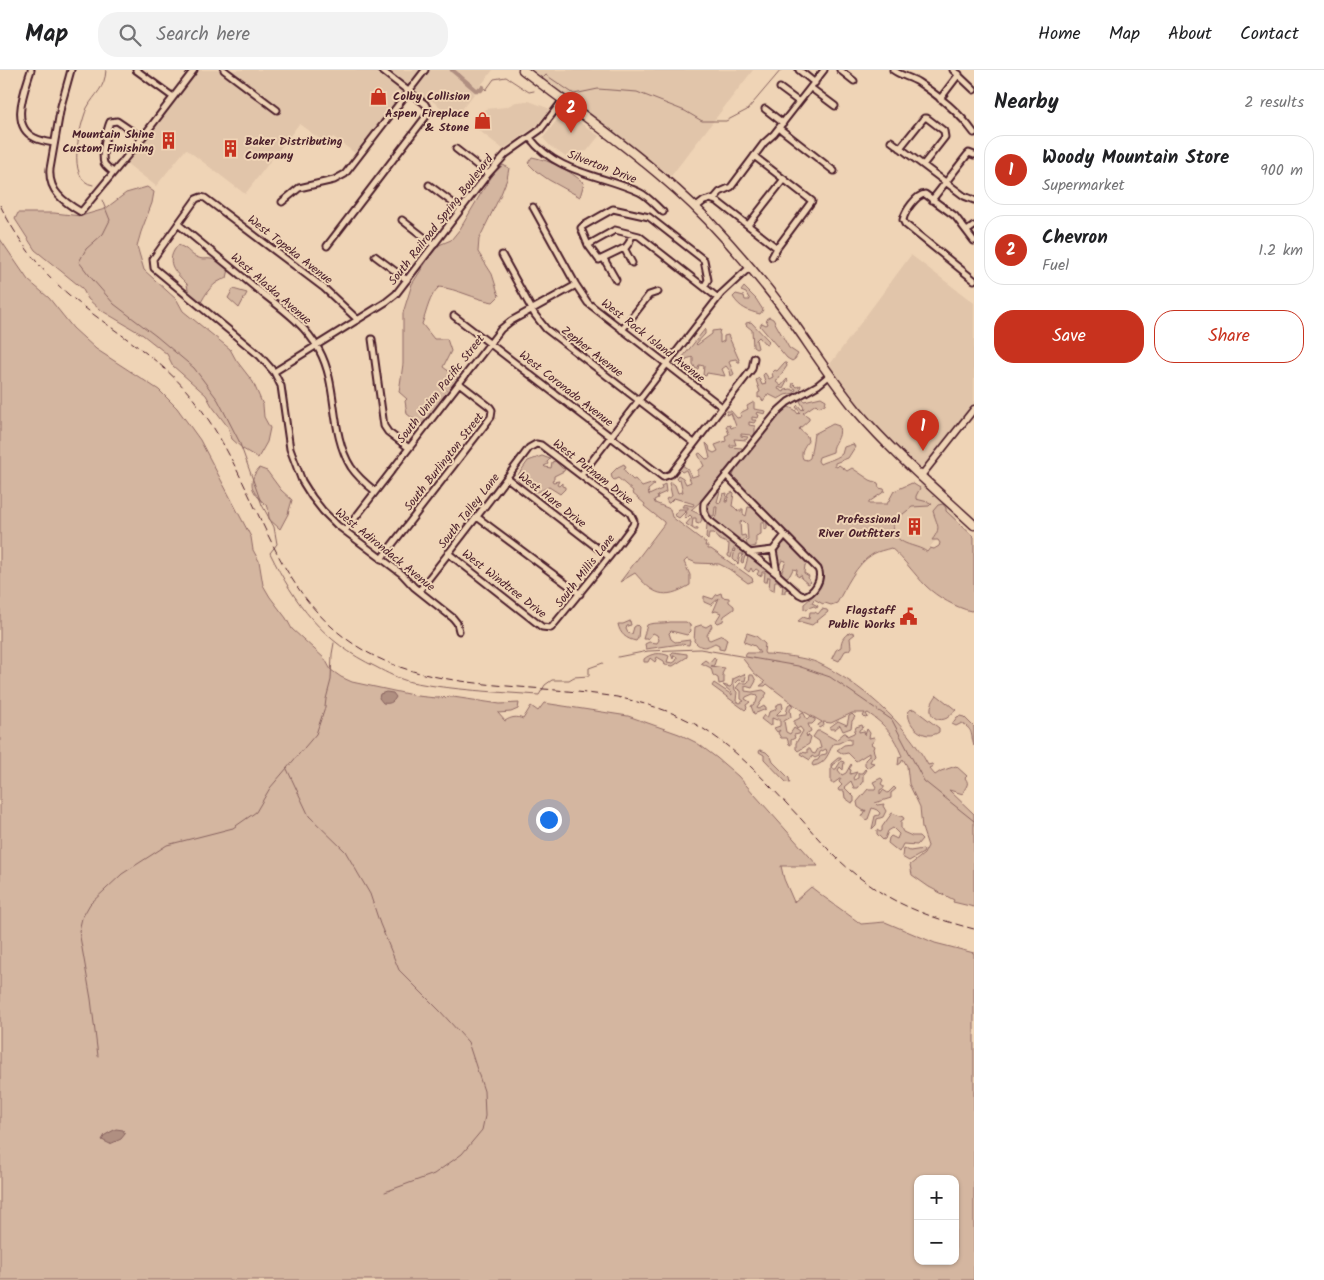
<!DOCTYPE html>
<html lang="en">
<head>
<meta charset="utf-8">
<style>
	:root { --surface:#fff; --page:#f2f2f2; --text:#202124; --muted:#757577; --line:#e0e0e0; --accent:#c8321e }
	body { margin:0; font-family:Kalam,sans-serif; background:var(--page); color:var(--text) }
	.controls { position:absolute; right:15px; bottom:15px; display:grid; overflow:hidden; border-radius:10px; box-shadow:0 1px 4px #0004 }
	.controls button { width:45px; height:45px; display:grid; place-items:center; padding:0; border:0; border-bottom:1px solid var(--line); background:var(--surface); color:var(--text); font:25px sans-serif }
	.you { position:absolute; left:548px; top:749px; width:18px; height:18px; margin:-12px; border:4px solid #fff; border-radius:50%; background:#1a73e8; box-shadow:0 0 0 8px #1a73e833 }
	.badge { display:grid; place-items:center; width:32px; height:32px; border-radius:50%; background:var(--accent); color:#fff; font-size:16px; font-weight:700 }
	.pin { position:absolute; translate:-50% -41px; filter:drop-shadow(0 1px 2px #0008) }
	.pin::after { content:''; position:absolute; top:26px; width:18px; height:15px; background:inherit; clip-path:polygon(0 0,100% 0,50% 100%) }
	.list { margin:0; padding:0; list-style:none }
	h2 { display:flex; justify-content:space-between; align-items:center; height:65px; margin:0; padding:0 20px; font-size:21px }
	h2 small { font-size:16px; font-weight:400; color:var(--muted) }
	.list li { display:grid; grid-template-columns:32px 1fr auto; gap:15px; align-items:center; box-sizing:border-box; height:70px; margin:0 10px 10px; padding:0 10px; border:1px solid var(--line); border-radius:20px }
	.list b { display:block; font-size:19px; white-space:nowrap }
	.list p { margin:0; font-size:16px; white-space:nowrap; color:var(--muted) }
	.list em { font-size:16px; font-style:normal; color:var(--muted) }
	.actions { display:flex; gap:10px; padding:15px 20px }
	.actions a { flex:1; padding:11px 0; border:1px solid var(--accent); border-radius:20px; text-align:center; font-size:18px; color:var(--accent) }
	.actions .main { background:var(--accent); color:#fff }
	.icon { flex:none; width:28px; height:28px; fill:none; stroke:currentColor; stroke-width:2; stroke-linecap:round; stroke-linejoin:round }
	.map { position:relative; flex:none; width:974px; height:1210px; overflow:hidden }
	header { display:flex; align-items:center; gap:30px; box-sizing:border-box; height:70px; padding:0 25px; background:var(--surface); border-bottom:1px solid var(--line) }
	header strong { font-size:24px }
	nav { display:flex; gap:28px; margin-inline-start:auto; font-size:18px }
	.search { width:350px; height:45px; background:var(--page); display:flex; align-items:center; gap:12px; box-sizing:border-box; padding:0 18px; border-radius:20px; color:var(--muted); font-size:19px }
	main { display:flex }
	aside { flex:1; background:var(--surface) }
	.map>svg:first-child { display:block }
</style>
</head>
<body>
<header>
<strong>Map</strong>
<div class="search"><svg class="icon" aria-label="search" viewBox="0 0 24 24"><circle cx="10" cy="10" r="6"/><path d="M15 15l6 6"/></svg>Search here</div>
<nav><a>Home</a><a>Map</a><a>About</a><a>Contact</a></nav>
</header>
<main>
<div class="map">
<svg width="974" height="1210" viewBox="0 0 974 1210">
	<rect width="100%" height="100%" fill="#efd4b6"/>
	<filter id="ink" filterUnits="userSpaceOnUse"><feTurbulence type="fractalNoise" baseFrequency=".02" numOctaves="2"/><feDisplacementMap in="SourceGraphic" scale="10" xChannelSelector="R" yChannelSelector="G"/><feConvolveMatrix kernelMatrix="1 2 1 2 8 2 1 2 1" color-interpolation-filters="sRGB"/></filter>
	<g filter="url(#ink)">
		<path fill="#e1c5aa" d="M199 0H375L404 22 355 83 333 67 327 74 299 54 245 124 186 79 156 116 126 93Z
			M386 0H493L455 48 431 30 429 32Z
			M531 0H753L671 106 621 67Z
			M529 31 550 39 536 56 503 79 472 55 485 39 506 37 516 32Z
			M564 41 599 66 587 81 569 84 567 88 550 76 543 68Z
			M911 185 974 233V333L925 395 921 397 915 394 888 368 860 338 828 297Z
			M921 414 957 446 919 489 883 457Z"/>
		<path fill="#d4b6a0" stroke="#8f6a66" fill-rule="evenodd" d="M532 87C552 91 569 100 584 113L580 127 549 110 536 101 528 93Z
			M503 95 509 98 507 109 501 124 479 169 478 182 492 204 499 226 493 232C474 229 458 219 439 217 429 226 427 241 422 254L434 269H447L451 281 443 297 458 308 422 355 407 344 405 331 407 329 399 322 403 294V243L412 214 430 186 439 175 451 170 460 159 486 115 495 102Z
			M147 117 154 122 152 133 141 162 137 176 144 200 177 230 183 241 230 279 236 290 253 312 263 335 264 347 270 358 267 372 258 388 243 379 232 369 228 357 212 336 206 325 173 296 167 284 143 265 99 239 88 229 82 218 35 180 15 149 18 143H54L81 146 105 139 126 123Z
			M0 169 28 210 49 228 73 258 96 279 159 320 177 338 200 370 251 467 253 480 259 491 263 515 270 527 286 548 292 559 325 589 331 600 341 607 352 612 417 626 436 628 453 627 500 634 519 633 518 639 511 642 498 643 505 651C511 647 517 646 523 649L531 636 538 641 544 633 628 646 679 664 697 673 717 688 738 706 818 796H781L784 809 794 832 811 817C827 830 844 841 861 854L885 852 935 873 974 883V1210H0ZM918 1109H955V1191H918Z
			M178 175C190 179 189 185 199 188 203 190 207 188 211 189 218 190 224 195 229 199L227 208C212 212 206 223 199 236L189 226 187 214C174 201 164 192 178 175Z
			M744 217 756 229 763 240 760 244C748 241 740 238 733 227L736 224 744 226 745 230H750L746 223 741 221Z
			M233 219 247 223 239 238 228 228Z
			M769 247 773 249 789 278 798 284 795 289 792 291 787 288 760 256 762 253 766 255 768 254 766 249Z
			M751 252 769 271 768 274 766 275 759 267 756 270 758 278 756 279 753 277 752 260 746 255V253Z
			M705 259V264L696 274 697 275 712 264V261L720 260 719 263 720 265V273L724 271V266L728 265 740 292H738L736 289 730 290 729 292 734 304 731 306 730 301 726 296 722 299 725 306 707 303 706 306 703 305 704 296 699 295 698 299H696L693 294V287L686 289 683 298 679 297V292Z
			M784 293H786L787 296 776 312 781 316 787 309 788 310 783 319 779 317 778 319 784 322 785 320 791 319 795 321 796 319 792 317 793 313 797 317 801 315 800 322 785 325 778 329 768 324 763 331 760 327 758 328V323L760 322 756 310 759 308 762 315 766 314 763 305 765 303 769 309 773 307 772 303 775 300 777 301Z
			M821 327 826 330 825 334 819 337 816 334 803 343 809 347V350L799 359 807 366 808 371C804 377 800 382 803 389L807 390 810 388 814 364 833 354 839 356C842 370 833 371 833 382L819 387 818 391 820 394C828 390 835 390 842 384L844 377 853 374 855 377 848 388 835 393V396L837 397 839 395 847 401 852 398 870 410 878 413 879 418 884 419 885 421 869 432V434H887L894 421 912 413 920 418 916 426V429L932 433 929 436 912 437 903 444 893 455C894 477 915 473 927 482L930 478 934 479 939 476 940 473 938 470H932C942 457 937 456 933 441L938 435 943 434 946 438V441L974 467V540L971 541C957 538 937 527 926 516 914 504 905 490 891 478 885 480 878 481 873 484 856 494 846 517 837 533L831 535 825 533 823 534 814 529 812 533 818 536 817 538 814 536 808 538 807 540 804 539V534C815 525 828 511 821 497L740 417 733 406 737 395 782 340 789 337 795 340 798 344 800 342 796 337 798 335 802 340 804 338 800 331 803 329 804 331Z
			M754 332V339L766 341 765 344 757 342 756 344 759 345 758 348 752 347V350H756L754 353 749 352V355L755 356V363L753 368 751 365 741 364V366L748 367 746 370 734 369 736 375H730V377L742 378 741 383 700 432 691 440 701 445 702 450 699 454 696 453V448H693L692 457 698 458V460H695L686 454 692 447 690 445 686 449 684 447 687 443 686 441 679 448 674 445 679 439H688V437H682L684 434 693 436 694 434 674 428 669 433H668L666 429 672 426 669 413 671 412 675 415 678 423 683 422 680 409 677 410 676 408 678 405 683 408 686 414 691 412 686 400 682 402 679 399 682 395 688 399 692 407 698 405V400L704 396 698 384 700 383 706 389 710 388 706 373 709 376 710 381 714 383 718 381 715 375 726 371 725 366 729 364 726 356 730 355 731 358 736 356 731 343 726 345 727 341H731L737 348 741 347 740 343 748 339 747 336Z
			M542 386 550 389 547 392 548 394 544 396 545 397 551 398 552 392 555 391 562 398 565 399 564 401 554 406V409L552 410 553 412 559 411 557 415 559 416 562 413V416L565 417V419L560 424 549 417 538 422 535 421 518 408V405L528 391Z
			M624 394 626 398 624 399 626 403 633 410 635 409 642 417 654 413 655 414 648 420 649 425 662 419 661 416 665 414 666 422 657 426 658 428 654 430 655 433 670 439 672 447 706 473 705 476H708V479H711L752 508 753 511 748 513 729 499 719 494 696 493 687 489 684 492 690 505V515C663 531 653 524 635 503L620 512 664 454V452L644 436 645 434 632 423 633 421 618 408 614 410 612 408 611 404 618 397Z
			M259 398 267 401 281 420 292 430 288 444 280 459 269 449 268 437C254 424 245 415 259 398Z
			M717 421H720L717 432 720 433 723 424 727 423 725 432H727L729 424 733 422 734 423 732 436 734 437 738 441H741V439H743V444L746 446 748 437 754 438 767 450V459L764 460V452H761V464L756 466V476L748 478 746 471 748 470 747 454 744 451 740 452 741 466 745 465 746 468 741 472C734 464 724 459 715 452L714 449 716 446 717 437H715L714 446H711C705 436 711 429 717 421Z
			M710 452 787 514 788 519 785 520V523H782L783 515H781L778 511H775L774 521 769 519 770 507H768L767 512H764L765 502H762V505L759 506 757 504 759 501 756 499 753 502 751 498 749 502 744 498H745L748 487 745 486 743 493 741 492 743 484H740L738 494 733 489 735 479H733L731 488 728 486 729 474 720 470 714 463H709L708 470 706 468 707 454Z
			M786 472H789L811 493 805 495 804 503 809 506 808 508 811 512 810 513 808 514 801 508 802 506 800 505 799 507 796 505 797 500 793 499 790 505 785 508 781 504 786 491 782 490 779 497 777 495C777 485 776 477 786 472Z
			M721 523 722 527 729 528V532L734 536V539L724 546 723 551 718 553 716 551 721 543 716 541 713 542 719 528 711 535 704 532V526L713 529 716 525Z
			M822 539 827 540 828 542 812 555 798 551 803 547 809 549 810 542H815L818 544Z
			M630 551 631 555 627 556 626 559 628 563 632 564 634 557 637 555 639 557 638 568 636 571C626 569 620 564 618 554H623Z
			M670 552H686L690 555 691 561 687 565 671 561 669 563 671 569 675 572 690 570 689 575 680 574 646 579 645 574 649 572 657 573 659 570 657 565 653 563 648 569H643L647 555C653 552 663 554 670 552Z
			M711 554 712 556 707 565 708 569 710 570 722 565 727 569 724 580 719 579V575L715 573C707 577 702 580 694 571L695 557 701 555 706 557Z
			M852 562 855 564 850 568 851 577 849 580 845 581 839 591 832 588 836 580 841 577C841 569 845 564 852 562Z
			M747 563 756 566 765 574 764 582 765 584C777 584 808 588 818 593 860 613 906 653 928 695L932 694 933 696 929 698 935 705 941 701 956 696 967 706 965 708C971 715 964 717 963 724L949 720 974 744V837L953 832 954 830 929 817 912 805 910 795 924 784 928 776 922 758 920 737 909 714 907 696 903 689 901 693 898 695 899 687 902 686C893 665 887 656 868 643L866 644 868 647 865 648 863 646 865 643H852L831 653 823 652 824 655 819 658 818 655 822 652 801 640 767 614 765 616H760L765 612 754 603 743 589 747 583H760L755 576 744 572Z
			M673 582 687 584V587L673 596 665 595 664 591 657 587 655 592 650 588 648 592H644V589C651 583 661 582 669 586L667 592 673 593 676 591 677 587 674 585 673 589 671 584Z
			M714 587 716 589 714 595 711 596 725 598 722 604 724 607V613L719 614 718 608 713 605 711 598 701 593 705 590 709 593Z
			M744 604 746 606 745 611 738 610 734 614 735 620 737 622 736 631 740 633 744 631 741 629V621L736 618 740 613H747L749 611 750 605H753L756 611 752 618 745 616V621L752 622 763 620 767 623 757 638 759 639 764 636 766 637V639L754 644 751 636 756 633 758 625 753 624 746 627 745 629 750 632 746 635 747 638 745 640 712 616 714 613 732 625V623L723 615 730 617 732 615 733 609Z
			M937 625 956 640C953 642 950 646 947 648 940 652 931 648 931 641 930 635 934 629 937 625Z
			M782 633 783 638 777 644V645L786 644 788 635 791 633 793 635 790 640 791 647 784 651 786 662 790 664 794 658 800 662 799 664 794 665 795 668 791 670V675L789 674 787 668H781L778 663 780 660 777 662 774 658 780 656V648L777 650 772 648V655L770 656 761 649 764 645 767 649 769 642 775 640 778 634Z
			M914 639 939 658V662C925 672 905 655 909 640Z
			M803 642 807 649 810 647 815 649V651L812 654H808L811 661 806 664 807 667 808 665 811 667 809 674 798 681 796 679V673L803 661 800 657 797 659 794 654V651L800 648V644Z
			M852 644 855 647 852 651 851 658 843 661 840 655 835 659H830V657L838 651 847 655 849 646Z
			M960 646 964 647 974 657V676C970 663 974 661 962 653L956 656 952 654 957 647Z
			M862 655 863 657 859 660V662L864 661 865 665 867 659 870 663 869 668 874 667 875 669 871 674 874 676 873 679 875 685 872 688 870 692 874 693 867 698 865 696V690L869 686V683L856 691 848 683 843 684 837 680 844 675 851 674V669L849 668 839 673 833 674C828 684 826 694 813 696L812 694 814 691 818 690 821 685 826 684 827 682 826 679 820 682 819 686 815 688 812 686 810 690 800 684 801 682 807 683V679H810L812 683 815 684 818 679 821 678 819 671 813 667 817 661H820L836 670 844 663H846L847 666 854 663 856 657Z
			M760 680 766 682 771 687 773 692 789 708 790 713 786 712 764 689V685L759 682Z
			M838 688H841V689L832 695 833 699H836L841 691 844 692 843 700 840 697 838 700 842 705 846 703 851 694 852 695 849 699 851 700 850 704 857 702 853 708 854 710 858 708V703H862L865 699 866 700 863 704V711L858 718H854L851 711 844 717 854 727V732L852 733 845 728 844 721H839L838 719 842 715 839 712 841 708 834 713H831V694Z
			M881 708 883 710 881 714 884 716V718L880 720V724L883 720 888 723 894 717 896 719 891 723V728L875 733 877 735 884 734 883 736 886 741 883 747 877 749 876 755 872 759 875 746 879 745 880 743 877 740 872 738 868 749 865 750 862 747 866 740 864 741 858 737 857 732 868 719H875L876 717 873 712Z
			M892 743 903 747 904 749 901 751V758L903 762 912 766H919L922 769 917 775 903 774 899 782 888 773 889 768 891 766 897 769 899 764 893 758 888 761 885 769 883 770 877 764V760L880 762 882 761V757Z
			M903 778 910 781 923 779 924 781 923 783 909 791 902 787Z"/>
		<path fill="#b08f81" stroke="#87625f" d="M386 622 393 623 396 627C393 633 389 634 383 633L379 628 380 624Z
			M116 1059 123 1060 125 1064 121 1069 110 1074 102 1070 105 1065Z"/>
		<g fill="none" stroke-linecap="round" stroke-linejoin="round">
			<path stroke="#87625f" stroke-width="1" d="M544 7 546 5 574 24 598 19 637 22 685 41 702 51H726L747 40 781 0
				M483 17 486 20 494 9 506 7 529 22 534 21
				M93 115C65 111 80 55 87 38 95 23 105 19 106 0
				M102 130 110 150 103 164 86 179 79 192 93 210 114 234 156 266 194 298 218 330 239 371 262 435 274 457 277 474 270 483C295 534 323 572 376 597 387 603 399 609 411 612 452 620 497 622 539 625L545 615 552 610H569L574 607 589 606V598L603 593
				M618 587 648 581 700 579 798 596 830 607 892 650 924 711 974 751
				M287 699 309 746 345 781 370 824 380 854 399 900 440 941 468 972 484 1021 485 1046 482 1060 462 1084 434 1104 385 1122
				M98 986 91 929 79 861 82 848 90 834 122 804 167 775 233 758 256 742 270 718 316 664 325 637 326 629 331 610 332 584 334 573"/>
			<path stroke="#b08f81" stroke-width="4.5" d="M452 0 476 20H481L483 17"/>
			<defs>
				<path id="minor" d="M31 0C25 20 9 56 35 68 41 71 48 72 54 73
					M71 0 61 36 50 99C48 121 64 132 81 142L142 68 194 0
					M136 0 173 27
					M224 0 277 40
					M799 0 815 13
					M840 0 854 11
					M893 0C901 6 910 7 918 12 940 27 959 42 974 63
					M953 0 974 20
					M780 18 799 32
					M811 18 835 36
					M940 29 959 4
					M765 39 783 53
					M779 58 834 101
					M530 68C556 103 603 105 639 122 648 126 656 136 663 142
					M891 71 964 126 974 130
					M900 78 924 48H927L944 61 945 67 923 95
					M456 79 488 104
					M754 86 812 131 777 178
					M113 102C110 99 106 97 104 93 101 85 107 59 110 52L117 51 142 68
					M429 115 461 139
					M713 130 720 122 731 117 764 73 774 64 824 0
					M932 130 967 85 969 83 974 85
					M282 132 299 118 334 110 345 104 425 0
					M533 137 576 215 588 233 722 337
					M695 138 704 131 711 129 718 132 777 178 772 187
					M402 150 434 175
					M178 154C204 176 231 197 257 219 280 237 305 254 319 280 339 316 329 362 351 397 357 406 366 414 375 421
					M748 155 784 109
					M967 161 974 156
					M632 165 629 173 626 177 599 190 588 175 581 158 583 156 613 139 649 147 704 190 708 210 704 217
					M974 171 955 146 925 124C916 125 905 141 903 150L905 154 974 210
					M588 175 615 160 639 166 718 228
					M327 176 427 45 428 39 425 34 381 0
					M624 178 632 193
					M502 185 535 245 546 259 694 373
					M375 186 407 210
					M604 189 616 210
					M454 246 663 407 671 404 752 299 754 288
					M358 250 324 218 205 128 201 127 196 129 153 189 154 198 260 286 274 302 281 316 290 379 302 411 312 427 323 441 337 455 402 504 414 517 453 548 457 553 459 561
					M622 260 649 225 658 222
					M372 269 384 356 388 362 409 378
					M274 302 386 232 396 224 488 104 506 84 540 60 563 30
					M581 405 721 224 750 197
					M726 405 818 499C823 509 814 524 803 526L799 524 777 504 710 451C704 445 703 441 704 433L779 340 788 332 818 315 830 305
					M507 408 609 487
					M477 447 580 524
					M345 461 501 259 511 251 576 215
					M749 483 773 480
					M381 489 491 347 492 340 490 337 459 313
					M777 503 773 480 785 465
					M419 521C456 474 493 426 529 378L536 374 541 375 630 443 634 451 633 455 609 487 551 558 542 557 448 483"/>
				<path id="tertiary" d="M921 406 974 339"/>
				<path id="primary" d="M523 0C586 48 653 93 708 150 738 182 767 216 793 252 814 282 834 313 857 341 892 382 934 418 974 455"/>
			</defs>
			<use href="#minor" stroke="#4a1f2b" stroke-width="9"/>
			<use href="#tertiary" stroke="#4a1f2b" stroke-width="9"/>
			<use href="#primary" stroke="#4a1f2b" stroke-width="11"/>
			<use href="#minor" stroke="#efd4b6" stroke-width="5"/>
			<use href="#tertiary" stroke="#efd4b6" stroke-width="5.5"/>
			<use href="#primary" stroke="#efd4b6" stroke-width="8"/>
			<path stroke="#4a1f2b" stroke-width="1" stroke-dasharray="8 4" stroke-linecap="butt" d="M0 135C14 163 32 189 54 211 94 251 147 276 185 319 226 365 248 427 276 481 355 635 472 605 617 627 638 632 659 637 679 646 729 668 765 711 802 750 822 773 842 796 867 813 899 837 936 849 974 859"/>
		</g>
	</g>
	<defs>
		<symbol id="shop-bare" viewBox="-9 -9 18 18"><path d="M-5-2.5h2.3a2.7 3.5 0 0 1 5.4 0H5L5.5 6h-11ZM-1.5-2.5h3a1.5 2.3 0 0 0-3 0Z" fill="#c8321e" stroke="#efd4b6" stroke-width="2.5" paint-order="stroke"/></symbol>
		<symbol id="building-bare" viewBox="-9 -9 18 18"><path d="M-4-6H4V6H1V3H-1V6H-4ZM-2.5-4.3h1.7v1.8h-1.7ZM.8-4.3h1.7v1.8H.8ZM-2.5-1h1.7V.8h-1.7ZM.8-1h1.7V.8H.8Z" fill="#c8321e" stroke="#efd4b6" stroke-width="2.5" paint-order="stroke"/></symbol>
		<symbol id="civic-bare" viewBox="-9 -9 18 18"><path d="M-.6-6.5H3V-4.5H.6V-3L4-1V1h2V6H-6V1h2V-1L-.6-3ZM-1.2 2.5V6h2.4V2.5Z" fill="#c8321e" stroke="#efd4b6" stroke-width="2.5" paint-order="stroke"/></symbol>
	</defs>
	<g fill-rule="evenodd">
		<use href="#shop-bare" x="366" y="14" width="25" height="25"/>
		<use href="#shop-bare" x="470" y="38" width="25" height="25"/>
		<use href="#building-bare" x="156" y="58" width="25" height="25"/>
		<use href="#building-bare" x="218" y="66" width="25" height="25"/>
		<use href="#building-bare" x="902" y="444" width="25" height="25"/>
		<use href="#civic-bare" x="896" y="534" width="25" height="25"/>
	</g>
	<g text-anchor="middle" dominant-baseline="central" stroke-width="4" stroke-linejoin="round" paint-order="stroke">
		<g font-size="12" font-weight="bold" fill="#4a1f2b" stroke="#efd4b6" text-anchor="end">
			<text x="393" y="26" text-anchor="start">Colby Collision</text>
			<text x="469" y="43">Aspen Fireplace<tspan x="469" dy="14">&amp; Stone</tspan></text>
			<text x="154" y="64">Mountain Shine<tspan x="154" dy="14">Custom Finishing</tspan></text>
			<text x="245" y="71" text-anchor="start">Baker Distributing<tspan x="245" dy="14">Company</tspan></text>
			<text x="900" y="449">Professional<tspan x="900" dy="14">River Outfitters</tspan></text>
			<text x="895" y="540">Flagstaff<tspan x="895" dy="14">Public Works</tspan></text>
		</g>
		<g font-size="12" fill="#4a1f2b" stroke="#efd4b6">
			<text transform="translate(602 97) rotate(21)">Silverton Drive</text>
			<text transform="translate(441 150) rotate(-52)">South Railroad Spring Boulevard</text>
			<text transform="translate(290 180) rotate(38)">West Topeka Avenue</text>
			<text transform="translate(271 219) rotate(41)">West Alaska Avenue</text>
			<text transform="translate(653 271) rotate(38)">West Rock Island Avenue</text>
			<text transform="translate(592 282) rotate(38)">Zepher Avenue</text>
			<text transform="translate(441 319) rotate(-52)">South Union Pacific Street</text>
			<text transform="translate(566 319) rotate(38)">West Coronado Avenue</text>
			<text transform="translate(444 392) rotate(-52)">South Burlington Street</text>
			<text transform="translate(593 402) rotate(38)">West Putnam Drive</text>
			<text transform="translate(552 430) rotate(38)">West Hare Drive</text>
			<text transform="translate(469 441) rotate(-52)">South Talley Lane</text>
			<text transform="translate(385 480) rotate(39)">West Adirondack Avenue</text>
			<text transform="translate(585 501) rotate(-52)">South Millis Lane</text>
			<text transform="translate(504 514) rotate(38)">West Windtree Drive</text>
		</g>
	</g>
</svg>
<div class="controls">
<button>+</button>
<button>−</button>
</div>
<div class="you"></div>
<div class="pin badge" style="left:923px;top:381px">1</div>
<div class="pin badge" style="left:571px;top:63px">2</div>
</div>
<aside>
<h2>Nearby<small>2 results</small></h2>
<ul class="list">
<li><span class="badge">1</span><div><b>Woody Mountain Store</b><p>Supermarket</p></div><em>900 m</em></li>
<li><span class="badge">2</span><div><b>Chevron</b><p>Fuel</p></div><em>1.2 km</em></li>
</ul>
<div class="actions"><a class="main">Save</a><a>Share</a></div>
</aside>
</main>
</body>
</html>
